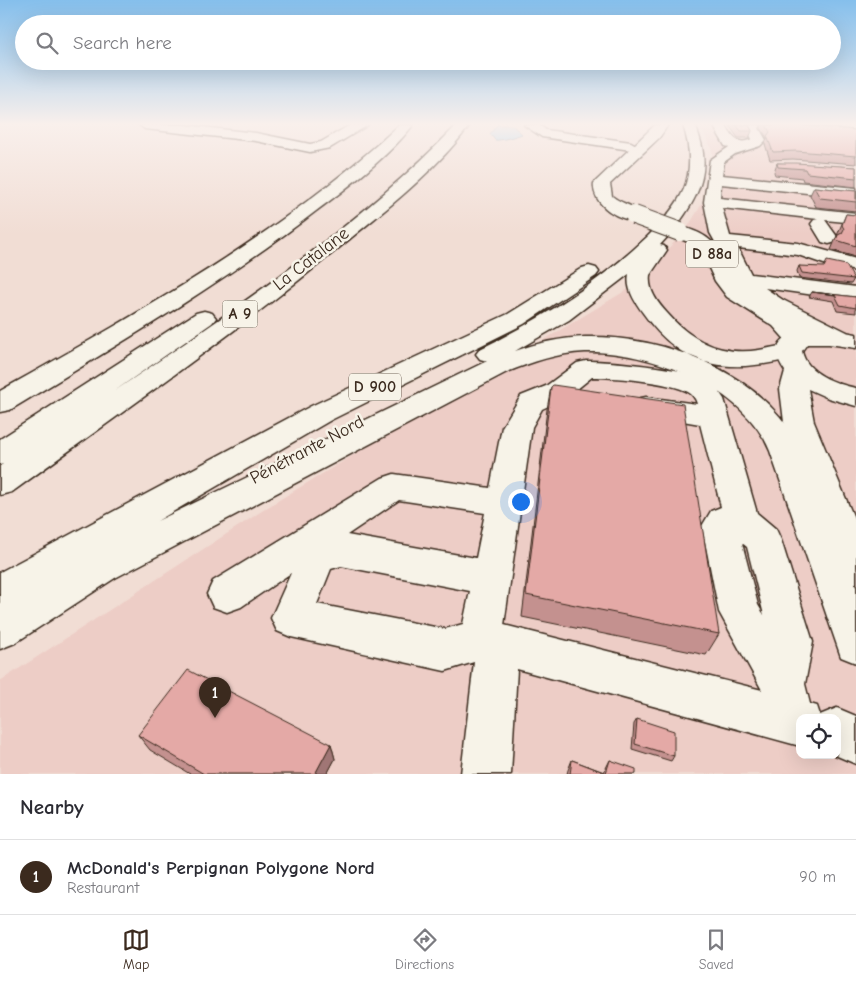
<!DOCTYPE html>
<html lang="en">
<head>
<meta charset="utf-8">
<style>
	:root { --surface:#fff; --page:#f2f2f3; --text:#2b2b33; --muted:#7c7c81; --line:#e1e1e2; --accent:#3b2a1e }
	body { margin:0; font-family:"Comic Neue",sans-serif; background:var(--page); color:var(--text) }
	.controls { position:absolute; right:15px; bottom:15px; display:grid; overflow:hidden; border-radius:10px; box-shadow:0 5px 20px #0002 }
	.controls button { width:45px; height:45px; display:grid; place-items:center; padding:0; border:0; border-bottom:1px solid var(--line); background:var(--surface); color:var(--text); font:25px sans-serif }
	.you { position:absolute; left:520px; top:501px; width:18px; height:18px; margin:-12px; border:4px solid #fff; border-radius:50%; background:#1a73e8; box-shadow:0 0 0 8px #1a73e833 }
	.badge { display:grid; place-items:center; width:32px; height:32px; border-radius:50%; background:var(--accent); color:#fff; font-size:16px; font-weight:700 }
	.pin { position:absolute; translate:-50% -41px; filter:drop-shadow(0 1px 2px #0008) }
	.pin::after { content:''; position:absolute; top:26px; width:18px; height:15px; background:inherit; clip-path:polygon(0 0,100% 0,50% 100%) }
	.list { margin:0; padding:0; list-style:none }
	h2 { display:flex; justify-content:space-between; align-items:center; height:65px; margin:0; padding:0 20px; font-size:21px }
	h2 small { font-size:16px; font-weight:400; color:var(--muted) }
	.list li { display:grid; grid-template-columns:32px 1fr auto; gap:15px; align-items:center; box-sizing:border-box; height:75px; padding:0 20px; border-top:1px solid var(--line) }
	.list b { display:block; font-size:19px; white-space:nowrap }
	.list p { margin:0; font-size:16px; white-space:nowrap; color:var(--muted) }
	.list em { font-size:16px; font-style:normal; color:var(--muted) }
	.icon { flex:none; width:28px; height:28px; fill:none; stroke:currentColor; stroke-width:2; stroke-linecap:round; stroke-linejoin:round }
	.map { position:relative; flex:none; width:856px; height:774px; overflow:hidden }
	.search { position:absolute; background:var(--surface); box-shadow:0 5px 20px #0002; left:15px; right:15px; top:15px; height:55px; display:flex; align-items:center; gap:12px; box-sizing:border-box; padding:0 18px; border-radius:28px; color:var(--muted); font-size:19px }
	.sheet { height:140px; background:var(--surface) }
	nav { display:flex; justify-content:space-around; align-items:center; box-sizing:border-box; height:70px; border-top:1px solid var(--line); background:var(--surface); font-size:14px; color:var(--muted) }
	nav a { display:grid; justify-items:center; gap:2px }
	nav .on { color:var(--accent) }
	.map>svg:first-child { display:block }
</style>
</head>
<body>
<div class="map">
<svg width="856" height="774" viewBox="0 0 856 774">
	<rect width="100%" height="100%" fill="#f1ddd4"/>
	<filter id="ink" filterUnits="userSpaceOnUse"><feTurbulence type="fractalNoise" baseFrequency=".02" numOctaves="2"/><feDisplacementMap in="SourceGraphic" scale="10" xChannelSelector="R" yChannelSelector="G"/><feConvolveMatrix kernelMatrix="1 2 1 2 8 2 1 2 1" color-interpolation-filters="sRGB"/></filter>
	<g filter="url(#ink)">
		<path fill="#edcdc6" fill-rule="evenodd" d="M700 125H856V774H0V681L279 500 630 288 686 230 703 202 713 171 712 150ZM800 718H837V755H800Z"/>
		<path fill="#92cff3" stroke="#6f8d9e" d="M497 125H512L522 134C517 136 500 141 495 140L490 134Z"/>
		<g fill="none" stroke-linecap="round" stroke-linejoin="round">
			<defs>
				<path id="minor" d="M139 125H184L256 133 310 144 321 142 350 125H368L330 148 310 152 256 141 145 129Z
					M399 125H413C389 156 347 188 316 211 220 285 114 347 10 410L0 412V391C139 313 282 234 399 125Z
					M524 125H539L546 130 631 142 638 146 631 150 542 137Z
					M713 125H725C733 137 737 146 752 139L746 127 747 125H761L759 128 766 140 760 146 735 154 724 162 722 175 856 188V198L721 184 720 198 856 213V223L825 220 838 238 836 242 829 244 822 242 811 224 814 220 818 219 722 208 730 236 798 243 856 259V271L824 264 798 255 738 248 751 274 856 287V301L765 288 783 300 847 332 850 337 847 342 838 344 819 337 816 341 807 343 798 341 786 326 746 296 730 275 723 256 710 233 704 202 710 160 729 147 725 146Z
					M586 361C610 361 692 368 709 381 715 385 720 393 724 399L757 513 776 529 781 540 813 642 805 684 810 704 817 706 820 715 837 708 856 716V764L835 755H837V718H800V746L517 669 511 774H461L474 662 445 671 291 637 277 631 271 618 291 573 241 607 227 612 213 607 207 594 213 581 382 478 394 474 490 488 502 427 521 396 546 386 577 363ZM592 377C613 377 671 382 688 392 692 394 696 399 697 404L646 397 636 399 632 406 636 413 700 424 721 507 711 511 702 526 719 612 762 690 504 625 532 427 542 409 566 398ZM399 500 485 513 476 558 347 535ZM742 543 747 547 764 615 758 605ZM341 566 470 591 463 624 445 629 317 604 331 569Z"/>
				<path id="major" d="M808 329H829L856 334V348L829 344H807L802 351C806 373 836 384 856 388V406L828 398 808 389 814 422 856 523V584L843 580 837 568 784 422 780 389 785 371C767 345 783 335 808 329Z"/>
				<path id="highway" d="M457 125H470C436 170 389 207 346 242 239 331 124 411 12 492L0 495V466L3 464 0 465V439L196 313 204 311 212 313 216 318 212 323 113 392C231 312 358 227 457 125Z
					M655 125H668L659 138 610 184 612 196C621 204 637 206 643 215L640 219C621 224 591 204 594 183Z
					M683 125H695C713 166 701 195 675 228 682 226 687 228 694 231 726 243 722 270 743 288 767 306 792 313 810 339L807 344 798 346 789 344 773 326 727 297 715 281 703 255 688 242 673 236 671 233 660 245 664 246 667 250 650 275C648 290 657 302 667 313 691 341 722 356 759 350 772 348 784 343 797 347L801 352 797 357C733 374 684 372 643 313 635 302 626 289 629 274L569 320 515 351C537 343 561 338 585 337 665 335 760 372 799 445L856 587V663L841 657 770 451C744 387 650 350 585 352 557 353 533 362 507 372L115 578 15 643 0 649V572L311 406 508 314 582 268 589 266 596 268 599 272 596 276 524 324 331 420 157 521 487 361 480 359 476 354 480 349C541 319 598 284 647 237 661 223 676 207 684 189 692 168 690 146 683 125Z"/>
			</defs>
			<use href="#minor" stroke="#3b2a1e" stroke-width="3"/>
			<use href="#major" stroke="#3b2a1e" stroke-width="3"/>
			<use href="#highway" stroke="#3b2a1e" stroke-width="3"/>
			<use href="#minor" fill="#f7f3e8" fill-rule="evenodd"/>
			<use href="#major" fill="#f7f3e8" fill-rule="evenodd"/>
			<use href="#highway" fill="#f7f3e8" fill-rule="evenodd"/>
			<defs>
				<path id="highway-bridge" d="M634 215 680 232"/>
			</defs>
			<use href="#highway-bridge" stroke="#3b2a1e" stroke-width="20" stroke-linecap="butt"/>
			<use href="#highway-bridge" stroke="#f7f3e8" stroke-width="18"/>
		</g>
		<path fill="#c4918f" stroke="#3b2a1e" d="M729 125H749L752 131 749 138H738Z
			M762 125H798L856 130V164L793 159 770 160 765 144 767 138 761 128Z
			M777 163 856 167V187L803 181 802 178 775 175 774 172Z
			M814 187 856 191V211L816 207 810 195Z
			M846 214 856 215V257L831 250Z
			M799 266 854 279 851 284 799 278 797 271Z
			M812 292 856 297V313L837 311 833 301 809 297Z
			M551 387 719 634 706 655 522 617 547 409Z
			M637 719 674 756 671 761 632 749 634 724Z
			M138 735 331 744 335 759 327 774H190L150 750Z
			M572 760 604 772 610 760 636 774H567L568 770Z"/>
		<path fill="#a07674" stroke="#3b2a1e" d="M331 744 335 759 327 774H315Z"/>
		<path fill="#e4a9a6" stroke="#3b2a1e" d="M736 125H749L752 131H741Z
			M766 125H798L856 130V156L796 151 773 152 767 136 770 132Z
			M777 163H796L856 167V178L807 173 805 169 778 167Z
			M814 187 856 191V202L820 198Z
			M846 214 856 215V246L836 240 838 235 842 233 844 229 842 225Z
			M827 261 846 265 854 279 802 273 799 266 824 267Z
			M812 292 856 297V308L840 305 835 295Z
			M553 385 683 404 719 634 526 595 551 387Z
			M188 670 331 744 315 774H204L138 735Z
			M637 719 674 731V756L635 744Z
			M572 760 606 773 610 760 636 769V774H570Z"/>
	</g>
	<linearGradient id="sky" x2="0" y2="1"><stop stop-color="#85bfec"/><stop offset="0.53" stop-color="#f9f0ec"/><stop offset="1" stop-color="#f9f0ec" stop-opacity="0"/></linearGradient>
	<rect width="856" height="234" fill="url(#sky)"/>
	<g text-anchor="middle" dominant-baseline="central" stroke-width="5" stroke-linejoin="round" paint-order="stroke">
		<g fill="#f7f3e8" stroke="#73665b" stroke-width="1">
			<rect x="686" y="240.5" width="52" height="27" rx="4"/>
			<rect x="222.5" y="300.5" width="35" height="27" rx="4"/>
			<rect x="349" y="373.5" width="52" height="27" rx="4"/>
		</g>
		<g font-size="16" font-weight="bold" fill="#3b2a1e">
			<text x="712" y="254">D 88a</text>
			<text x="240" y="314">A 9</text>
			<text x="375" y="387">D 900</text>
		</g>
		<g font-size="18" fill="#3b2a1e" stroke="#f7f3e8">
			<text transform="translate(311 259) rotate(-38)">La Catalane</text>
			<text transform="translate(307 450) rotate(-28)">Pénétrante Nord</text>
		</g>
	</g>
</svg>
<div class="controls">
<button><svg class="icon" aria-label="locate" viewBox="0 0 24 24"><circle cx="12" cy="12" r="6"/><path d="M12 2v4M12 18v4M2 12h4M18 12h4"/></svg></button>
</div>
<div class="you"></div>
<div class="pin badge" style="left:215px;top:718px">1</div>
<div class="search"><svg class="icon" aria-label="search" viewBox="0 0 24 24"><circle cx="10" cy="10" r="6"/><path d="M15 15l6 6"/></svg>Search here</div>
</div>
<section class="sheet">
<h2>Nearby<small></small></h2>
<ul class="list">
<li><span class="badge">1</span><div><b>McDonald's Perpignan Polygone Nord</b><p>Restaurant</p></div><em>90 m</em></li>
</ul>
</section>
<nav>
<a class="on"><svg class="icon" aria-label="map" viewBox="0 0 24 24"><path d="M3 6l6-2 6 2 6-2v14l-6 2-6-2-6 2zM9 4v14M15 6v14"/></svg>Map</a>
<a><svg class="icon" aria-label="directions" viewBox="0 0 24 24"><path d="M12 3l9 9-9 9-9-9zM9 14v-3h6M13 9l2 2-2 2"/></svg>Directions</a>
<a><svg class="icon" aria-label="saved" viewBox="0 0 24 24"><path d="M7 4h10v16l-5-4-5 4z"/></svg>Saved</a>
</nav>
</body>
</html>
